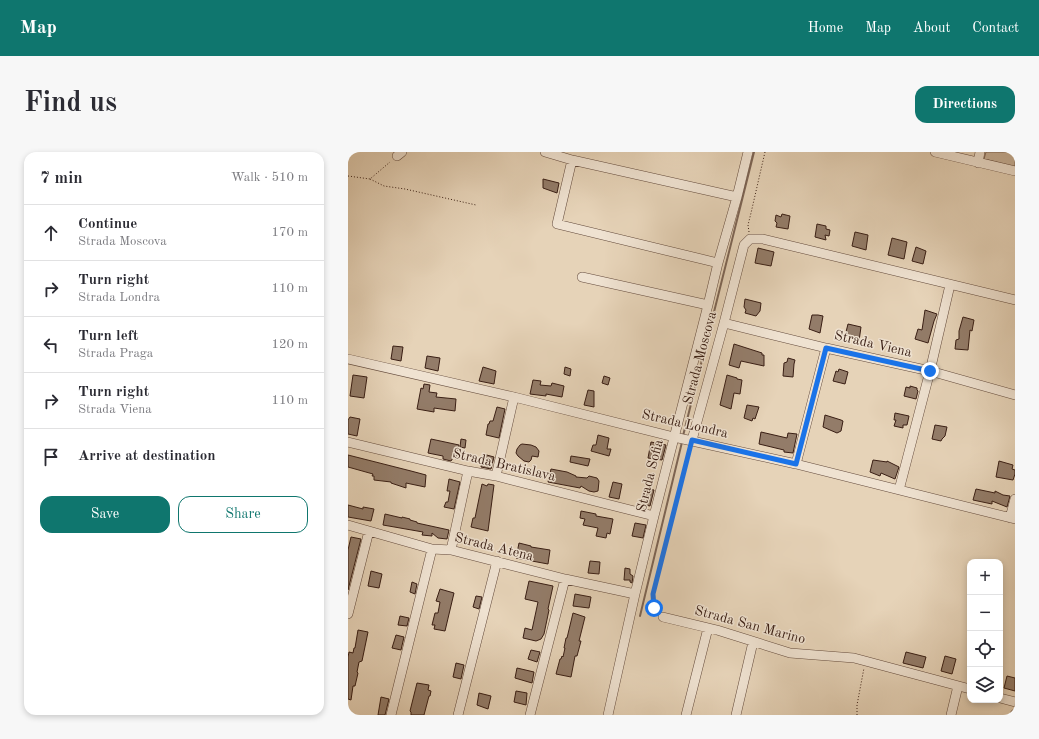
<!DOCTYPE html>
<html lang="en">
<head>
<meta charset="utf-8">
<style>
	:root { --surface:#fff; --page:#f7f7f7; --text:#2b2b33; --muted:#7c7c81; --line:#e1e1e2; --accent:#0f766e }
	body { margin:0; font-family:"Old Standard TT",serif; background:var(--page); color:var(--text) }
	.controls { position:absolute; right:12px; bottom:12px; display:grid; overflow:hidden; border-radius:8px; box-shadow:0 2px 6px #0003 }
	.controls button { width:36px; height:36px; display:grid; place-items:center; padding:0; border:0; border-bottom:1px solid var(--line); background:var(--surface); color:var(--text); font:20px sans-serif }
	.stop { position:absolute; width:12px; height:12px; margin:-9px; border:3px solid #1a73e8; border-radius:50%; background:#fff }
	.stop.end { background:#1a73e8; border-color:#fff; box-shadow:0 1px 4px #0008 }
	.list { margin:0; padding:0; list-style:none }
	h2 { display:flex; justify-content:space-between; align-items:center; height:52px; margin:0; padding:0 16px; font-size:17px }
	h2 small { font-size:13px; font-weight:400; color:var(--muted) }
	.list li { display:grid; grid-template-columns:26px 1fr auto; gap:12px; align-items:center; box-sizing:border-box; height:56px; padding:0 16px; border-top:1px solid var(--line) }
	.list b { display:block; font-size:15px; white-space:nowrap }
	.list p { margin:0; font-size:13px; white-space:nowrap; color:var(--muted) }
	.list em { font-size:13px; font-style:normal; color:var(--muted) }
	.actions { display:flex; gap:8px; padding:12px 16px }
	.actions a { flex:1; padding:9px 0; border:1px solid var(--accent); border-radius:12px; text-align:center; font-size:14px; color:var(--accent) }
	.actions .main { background:var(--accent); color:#fff }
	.icon { flex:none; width:22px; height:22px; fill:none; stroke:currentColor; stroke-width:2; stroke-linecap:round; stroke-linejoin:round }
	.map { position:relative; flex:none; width:667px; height:563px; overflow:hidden; border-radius:12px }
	header { display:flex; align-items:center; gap:24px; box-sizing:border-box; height:56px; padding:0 20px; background:var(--accent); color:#fff }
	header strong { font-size:19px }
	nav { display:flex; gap:22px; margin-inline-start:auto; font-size:14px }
	.intro { display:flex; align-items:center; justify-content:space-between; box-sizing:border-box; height:96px; padding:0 24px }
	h1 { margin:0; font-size:28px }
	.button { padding:10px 18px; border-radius:12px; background:var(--accent); color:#fff; font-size:14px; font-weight:700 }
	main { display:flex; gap:24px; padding:0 24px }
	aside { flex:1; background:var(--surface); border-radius:12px; box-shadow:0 2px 6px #0003 }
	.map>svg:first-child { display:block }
</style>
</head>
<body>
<header>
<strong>Map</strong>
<nav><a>Home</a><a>Map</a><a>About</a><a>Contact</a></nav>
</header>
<div class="intro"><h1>Find us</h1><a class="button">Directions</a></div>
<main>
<aside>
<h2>7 min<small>Walk · 510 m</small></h2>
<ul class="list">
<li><svg class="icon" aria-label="ahead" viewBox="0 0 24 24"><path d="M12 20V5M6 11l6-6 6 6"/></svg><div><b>Continue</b><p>Strada Moscova</p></div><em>170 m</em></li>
<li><svg class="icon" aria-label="right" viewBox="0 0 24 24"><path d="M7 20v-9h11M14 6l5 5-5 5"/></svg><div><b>Turn right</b><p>Strada Londra</p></div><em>110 m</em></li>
<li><svg class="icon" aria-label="left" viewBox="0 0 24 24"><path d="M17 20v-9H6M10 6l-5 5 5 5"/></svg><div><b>Turn left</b><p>Strada Praga</p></div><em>120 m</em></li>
<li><svg class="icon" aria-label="right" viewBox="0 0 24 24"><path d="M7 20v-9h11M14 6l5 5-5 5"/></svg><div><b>Turn right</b><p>Strada Viena</p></div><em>110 m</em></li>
<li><svg class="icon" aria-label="arrive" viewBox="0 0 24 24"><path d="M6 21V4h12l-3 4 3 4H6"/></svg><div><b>Arrive at destination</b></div></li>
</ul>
<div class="actions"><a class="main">Save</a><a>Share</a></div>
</aside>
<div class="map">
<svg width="667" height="563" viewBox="0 0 667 563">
	<rect width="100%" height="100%" fill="#e6d3b8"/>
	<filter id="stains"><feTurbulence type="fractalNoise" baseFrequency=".005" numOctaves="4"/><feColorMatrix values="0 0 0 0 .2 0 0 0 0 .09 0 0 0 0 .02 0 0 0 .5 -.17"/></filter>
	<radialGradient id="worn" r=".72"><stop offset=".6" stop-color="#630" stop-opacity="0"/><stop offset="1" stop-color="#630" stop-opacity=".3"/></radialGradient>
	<path fill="#c9b49c" stroke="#816958" d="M638 0H667V15L636 7Z"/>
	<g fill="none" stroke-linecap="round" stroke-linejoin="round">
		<path stroke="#7d6555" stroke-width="2" d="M335 284 406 0
			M292 464 334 290"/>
	</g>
	<path fill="#937c69" stroke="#391e14" d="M195 27 211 31 209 41 195 36Z
		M434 62 442 64 440 77 428 75 429 71 427 69 428 63 433 65Z
		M469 72 478 74V77L482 78 481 84 477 83 478 88 467 85Z
		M507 80 520 83 518 98 504 94Z
		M544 86 559 90 556 107 540 103Z
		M568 95 578 99 575 112 564 109Z
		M410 96 426 100 423 114 407 111Z
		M397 147 413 151 412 159 408 164 397 161 398 158 396 155Z
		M577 158 589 162 586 169 580 191 567 187 570 177 574 178Z
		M464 163H470L475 164 472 181 461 177Z
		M615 165 626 168 624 179 622 178 620 198 607 197 608 188 611 187V179Z
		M500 172 513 175 511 189 498 183 499 181 498 180Z
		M386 192 414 201V203H416V214L393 209 391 216 381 213Z
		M45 194 55 195 53 209 43 207Z
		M79 204 92 206 90 219 77 216Z
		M440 206 447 208 446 212 445 225 435 224 436 211 439 210Z
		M135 215 148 219 146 232 131 229Z
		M217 215 223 217 222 224 216 222Z
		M491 217 500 220 497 232 485 229 488 219 490 220Z
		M5 223 19 225 16 246 2 244Z
		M379 223 389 226V227L394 228 392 242 386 241 383 257 372 253Z
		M256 224 262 226 260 233 254 231Z
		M185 228 193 229 192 233 203 234 204 231 216 234 214 245 198 242V244L182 242Z
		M76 232 82 233 81 240 89 241 88 245 108 247 107 259 86 256V260L69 257 73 236 75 237Z
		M562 234 569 236V238L570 239 568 247 556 244 558 235 562 236Z
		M240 238 246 239V255L236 253Z
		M399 253 411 255 407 267 405 266 404 269 396 266Z
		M149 255 157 257 151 286 138 283 140 272H141L142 269H145Z
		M547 261 561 264 559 273H555V276L546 274 548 268H546Z
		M477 263 493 268 495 269 493 279 489 281 475 275Z
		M2 265 12 267 9 284 0 282V268Z
		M587 273 599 275 597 284 594 287 593 289 584 287Z
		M413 280 439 286 440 281 449 282 445 301 436 300V298L411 292Z
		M250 283 261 286 259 297H263L261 304 243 299 245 293H248Z
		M83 287 111 293 108 307 105 306 103 309 95 307V304L80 301Z
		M113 287 118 288 117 296 112 295Z
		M303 290 318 293 314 308 300 306Z
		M174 292 183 293 188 295 191 299 190 305 184 304 183 308 181 310 176 309 170 304 168 301 169 297 172 293Z
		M135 302 146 305 143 317 133 315Z
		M0 303 63 319 78 323 77 335 58 331V336L43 331V330L26 328V324H24L25 322 0 315Z
		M223 304 242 307 240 314 222 310Z
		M525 308 539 310V309L551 315 547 327 533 321 532 324 522 320Z
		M651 309 665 313 664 317 667 318V322L665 328 648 325Z
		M203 317 219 320 228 324V325L239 326 241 324 249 326 251 329 250 339 246 340 241 339 233 334 232 336 200 330Z
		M101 327 112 330 106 357 96 355 98 350H100L102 339H99Z
		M265 330 274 332 271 347 261 345Z
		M134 332 139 334 140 332 146 333 140 379 123 375 125 366H127Z
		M297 336 306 338 302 354 293 352Z
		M628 337 647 341V339L655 343 662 344 659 355 644 349V352L625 348Z
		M0 353 15 357V355L26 357 23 369 0 365Z
		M233 359 248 362V364L265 367 262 382 259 381 258 386 248 384 250 376 235 373 237 367 232 366Z
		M37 362 54 366V365L62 367V368L69 370V371L101 378 99 387 90 386 84 381V384L74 383 75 380 35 373Z
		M287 371 298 373 295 386 284 384Z
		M3 385 13 387 0 438V398Z
		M171 391 183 394V395L202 398 200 412 168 406Z
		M242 409 252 410 251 422 240 421Z
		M277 416 282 417V422L285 424 284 431 282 430V428H276Z
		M23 419 34 422 31 436 20 434Z
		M181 429 205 434 200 457 201 458 196 482 193 487 188 489 175 486 177 476 184 478 190 450 177 447Z
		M64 430 69 432 67 442 62 440Z
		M92 437 106 441 97 479 86 477 87 473H84L87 461H90L92 450 88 449Z
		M227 442 243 445 241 456 225 454Z
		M128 444 134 445 131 457 125 455Z
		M225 461 237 465 231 489H233L229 504H227L223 525 208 522 212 507H213L214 504 215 505 217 496H216L218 486H219Z
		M52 464 61 466 59 474 50 473Z
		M10 478 20 480 14 509 11 510 9 520 10 521 7 534H5L3 548 0 547V505L1 500 5 501 6 496H7Z
		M48 483 56 485 53 498 44 496Z
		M183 498 192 500 189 510 180 507Z
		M558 500 578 505 575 516 555 511Z
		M597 504 608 507 604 522 593 519Z
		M108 511 116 513 113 527 105 525Z
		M169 516 186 520 184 531 167 526Z
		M659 524 667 526V539L656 536Z
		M69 531 81 533 80 538 83 539 82 544H81L76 563H63V560L62 559Z
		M168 539 179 541 178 553 166 550Z
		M131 541 143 544 140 557 129 553Z
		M33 545 41 547 37 563H30Z"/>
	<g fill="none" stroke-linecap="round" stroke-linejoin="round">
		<defs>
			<path id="minor" d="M197 0 224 8 389 45
				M587 0 667 19
				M49 4 54 0
				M224 8 209 72 370 111
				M630 11 632 0
				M234 125 360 153
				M376 171 478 196 582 219 667 243
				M0 207 166 245 326 285 448 312 667 367
				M344 288 376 171 396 93 402 87H415L667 148
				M0 290 120 319 148 324 306 364
				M448 312 478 196
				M148 324 166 245
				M551 338 582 219 602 133
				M662 366 667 347
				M0 373 84 397 103 398 217 427 287 442
				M103 398 120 319
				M0 462 21 379
				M315 465 369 478 442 501 506 506 622 537
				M652 546 667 550
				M43 563 84 397
				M110 563 149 409
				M182 563 217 427
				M260 563 287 442 306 364 360 153 370 111 389 45 400 0
				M338 563 360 476
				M388 563 405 490
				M603 563 610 534
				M667 563V562"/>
		</defs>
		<use href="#minor" stroke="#644b3d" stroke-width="10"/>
		<path stroke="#391e14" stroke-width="1" stroke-dasharray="1 2" stroke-linecap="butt" d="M0 24 22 27 42 10
			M22 27 36 34 57 37 128 53
			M401 80 400 73 403 61 417 0
			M309 459 307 456 305 442 342 297
			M509 563V553L516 516"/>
		<use href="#minor" stroke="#efe2d1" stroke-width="9"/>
	</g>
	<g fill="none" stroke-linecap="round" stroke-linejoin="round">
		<path stroke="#1a73e8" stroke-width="5" d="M306 456 305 442 344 288 448 312 478 196 582 219"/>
	</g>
	<g text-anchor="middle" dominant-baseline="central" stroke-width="3" stroke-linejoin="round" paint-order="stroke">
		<g font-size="14" fill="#391e14" stroke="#efe2d1">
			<text transform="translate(525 192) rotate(13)">Strada Viena</text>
			<text transform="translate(352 206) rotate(-75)">Strada Moscova</text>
			<text transform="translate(337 272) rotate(13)">Strada Londra</text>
			<text transform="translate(156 313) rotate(13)">Strada Bratislava</text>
			<text transform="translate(302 324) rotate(-76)">Strada Sofia</text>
			<text transform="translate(146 395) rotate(14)">Strada Atena</text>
			<text transform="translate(402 473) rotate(15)">Strada San Marino</text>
		</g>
	</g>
	<rect width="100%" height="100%" filter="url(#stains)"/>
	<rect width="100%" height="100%" fill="url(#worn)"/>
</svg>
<div class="controls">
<button>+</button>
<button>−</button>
<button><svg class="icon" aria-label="locate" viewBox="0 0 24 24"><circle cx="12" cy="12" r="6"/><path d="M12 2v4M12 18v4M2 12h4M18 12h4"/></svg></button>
<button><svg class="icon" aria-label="layers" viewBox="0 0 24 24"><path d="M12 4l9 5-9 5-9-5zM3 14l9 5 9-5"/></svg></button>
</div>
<div class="stop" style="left:306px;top:456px"></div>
<div class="stop end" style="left:582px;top:219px"></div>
</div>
</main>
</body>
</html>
